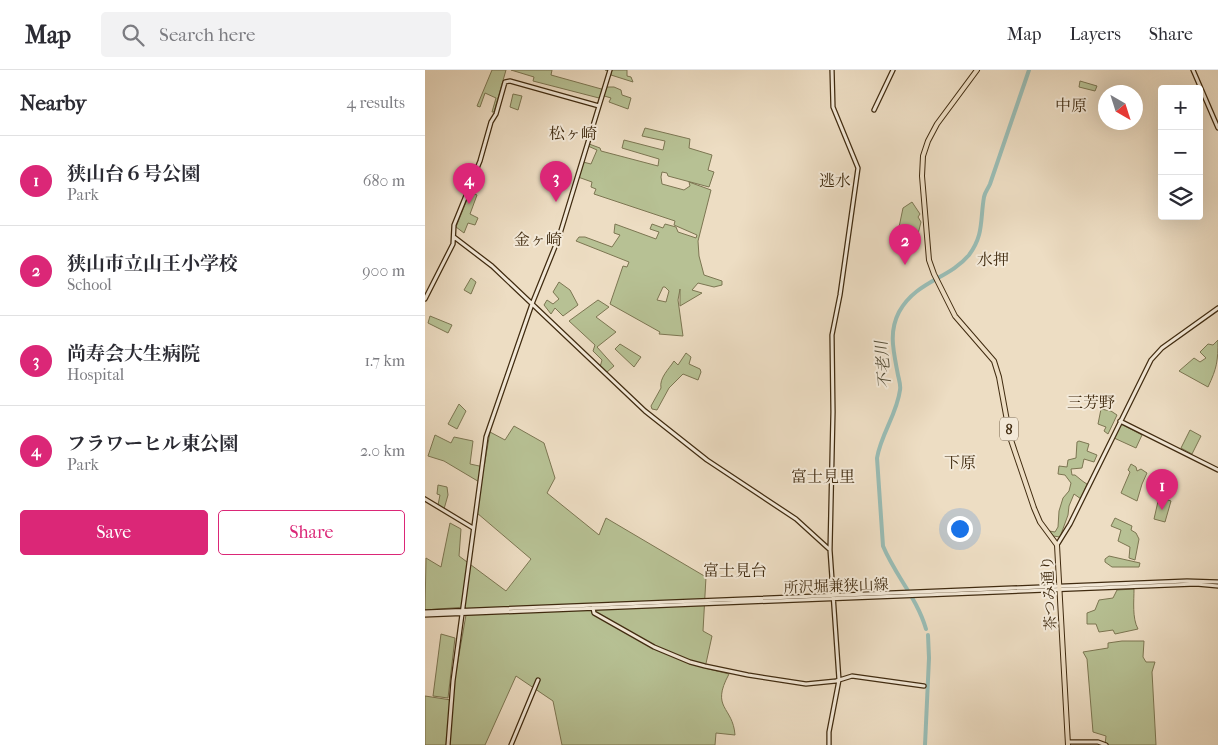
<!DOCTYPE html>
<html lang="en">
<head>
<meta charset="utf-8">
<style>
	:root { --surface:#fff; --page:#f2f2f3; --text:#2b2b33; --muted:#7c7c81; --line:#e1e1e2; --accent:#db2777 }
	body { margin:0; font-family:"IM FELL French Canon","Noto Serif JP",serif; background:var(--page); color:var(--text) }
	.controls { position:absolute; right:15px; top:15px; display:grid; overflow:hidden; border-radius:5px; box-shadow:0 5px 20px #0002 }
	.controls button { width:45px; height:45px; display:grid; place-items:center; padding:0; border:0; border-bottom:1px solid var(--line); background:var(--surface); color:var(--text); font:25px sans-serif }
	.compass { position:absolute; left:673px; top:15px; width:45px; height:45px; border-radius:50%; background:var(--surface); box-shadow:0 5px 20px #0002; rotate:141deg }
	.you { position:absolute; left:534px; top:458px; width:18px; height:18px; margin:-12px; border:4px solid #fff; border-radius:50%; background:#1a73e8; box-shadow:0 0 0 8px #1a73e833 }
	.badge { display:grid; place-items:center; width:32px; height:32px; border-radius:50%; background:var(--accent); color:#fff; font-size:16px; font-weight:700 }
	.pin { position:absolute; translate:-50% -41px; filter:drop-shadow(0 1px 2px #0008) }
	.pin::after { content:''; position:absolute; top:26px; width:18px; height:15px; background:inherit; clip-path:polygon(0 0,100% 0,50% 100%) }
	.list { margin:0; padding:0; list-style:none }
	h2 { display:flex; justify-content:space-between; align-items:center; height:65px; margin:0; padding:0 20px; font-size:21px }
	h2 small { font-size:16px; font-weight:400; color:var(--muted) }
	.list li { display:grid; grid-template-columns:32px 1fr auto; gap:15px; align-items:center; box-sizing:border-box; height:90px; padding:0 20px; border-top:1px solid var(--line) }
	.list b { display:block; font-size:19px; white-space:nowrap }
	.list p { margin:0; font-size:16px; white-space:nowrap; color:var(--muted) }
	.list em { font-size:16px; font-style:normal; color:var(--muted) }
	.actions { display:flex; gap:10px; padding:15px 20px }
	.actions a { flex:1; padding:11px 0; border:1px solid var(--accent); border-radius:5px; text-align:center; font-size:18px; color:var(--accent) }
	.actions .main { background:var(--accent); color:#fff }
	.icon { flex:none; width:28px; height:28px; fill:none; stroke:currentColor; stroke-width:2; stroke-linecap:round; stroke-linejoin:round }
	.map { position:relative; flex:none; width:793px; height:675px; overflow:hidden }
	header { display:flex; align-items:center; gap:30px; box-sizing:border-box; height:70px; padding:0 25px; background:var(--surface); border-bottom:1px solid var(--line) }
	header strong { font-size:24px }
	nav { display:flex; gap:28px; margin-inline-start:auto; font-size:18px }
	.search { width:350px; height:45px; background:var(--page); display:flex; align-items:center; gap:12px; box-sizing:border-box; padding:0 18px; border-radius:5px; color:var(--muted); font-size:19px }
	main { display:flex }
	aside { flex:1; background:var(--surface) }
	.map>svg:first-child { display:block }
</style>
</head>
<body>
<header>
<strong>Map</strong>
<div class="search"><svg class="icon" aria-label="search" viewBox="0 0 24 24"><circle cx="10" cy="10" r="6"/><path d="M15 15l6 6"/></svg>Search here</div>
<nav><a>Map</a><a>Layers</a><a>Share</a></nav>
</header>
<main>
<aside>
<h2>Nearby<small>4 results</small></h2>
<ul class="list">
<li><span class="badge">1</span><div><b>狭山台６号公園</b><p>Park</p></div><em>680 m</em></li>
<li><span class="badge">2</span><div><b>狭山市立山王小学校</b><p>School</p></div><em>900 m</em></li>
<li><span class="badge">3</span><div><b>尚寿会大生病院</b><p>Hospital</p></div><em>1.7 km</em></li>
<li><span class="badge">4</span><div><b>フラワーヒル東公園</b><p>Park</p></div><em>2.0 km</em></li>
</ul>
<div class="actions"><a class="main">Save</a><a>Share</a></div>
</aside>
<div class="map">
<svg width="793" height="675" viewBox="0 0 793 675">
	<rect width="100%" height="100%" fill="#edddc3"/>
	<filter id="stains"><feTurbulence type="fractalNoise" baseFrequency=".004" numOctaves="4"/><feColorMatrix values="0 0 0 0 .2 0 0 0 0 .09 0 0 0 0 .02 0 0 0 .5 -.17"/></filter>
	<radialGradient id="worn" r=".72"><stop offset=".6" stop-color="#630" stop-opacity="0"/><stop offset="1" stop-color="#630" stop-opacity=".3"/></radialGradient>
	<path fill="#b7c194" stroke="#7c7652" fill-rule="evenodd" d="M67 0H81L69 42H67L71 28 60 23 55 37 52 36Z
		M86 0H127L126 5 180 20 182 17H189L196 20 197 25 206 28 203 39 184 32 186 28 176 25 174 28 108 11 109 7Z
		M180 0H202V6L206 7 208 12 186 5V2Z
		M655 11 672 16 670 21 654 17Z
		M88 24 97 26 93 40 85 37Z
		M220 58 265 69 264 78 287 85 283 100 289 102 284 117 243 106 242 103 237 102 236 107 237 114 259 120 265 116 264 112 286 120 273 171 274 186 279 205 297 211V215L289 217 273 213 267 220 277 223 255 236V219L253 230 258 266 234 264 235 262 185 234 198 196 202 197 204 192 151 171 154 167H160L187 177 195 165 189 163 190 154 231 169 234 162 225 159 227 154 238 158 240 154 251 157 253 162 271 168 272 165 249 155 250 151 169 124 171 119 166 117 167 112 153 107 158 92 166 94 172 80 163 76 164 74 175 78 176 81 233 96 234 89 197 78 199 70 238 80 240 71 217 66ZM238 217H240L244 221 241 232 232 230Z
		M45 122 52 125 45 144 53 148 50 155 43 153 39 163 31 157Z
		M487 132 495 144 493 147 496 152 492 168 473 162 478 138Z
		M46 208 51 212 46 224 39 220Z
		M134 212 145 220 153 235 138 246 130 238 126 244 119 235 122 230 128 234 134 229 128 222Z
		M173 230 184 237 171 247 191 262 172 277 189 296 182 302 175 297 177 290 168 281 170 275 144 251Z
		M5 246 27 255 23 263 3 253Z
		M793 270C793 291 792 298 783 317L754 301 769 288 775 292 781 288 775 282 783 274 788 275Z
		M195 274 216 287 209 297 190 279Z
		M261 283 266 287 264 294 275 299 276 302 273 310 258 304 244 318 232 340 227 339 226 336 236 318C234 308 244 299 249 291L253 295Z
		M34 334 41 341 32 359 23 354Z
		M676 339 686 341 692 345 683 364 679 361 681 357 673 354Z
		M696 354 717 365 711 378 689 368Z
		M89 356 119 373 130 408 122 423 174 465 181 448 281 507 278 561 287 566 280 598 304 604C285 639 308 636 310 665L291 663 290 675H137L128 631 91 606 60 675H0V626L26 630 41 545 40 537 0 540 1 488 16 497 25 453 36 459 34 486 81 521 106 489 52 443 56 413 19 391 3 386 10 365 26 373 29 367 48 371 45 394 59 397 65 362 80 370Z
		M765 360 776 366 767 384 756 378Z
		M654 371 664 374 662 381 672 385 669 392 659 389 657 398 646 399 647 405H650C654 408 658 412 662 414L656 429 649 424 644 436 643 445 635 467 628 466 624 461 630 462 633 457 634 441 638 428 644 421 646 413 640 405 633 404 634 396 642 397 643 390 651 388 652 372Z
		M706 394 711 397 712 401 716 399 722 403 717 414 712 431 696 423 705 402 703 400Z
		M13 415 22 417 23 425 19 439 13 435 15 425 12 424Z
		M734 427 746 431 740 452 729 449Z
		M690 448 707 456 706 460 711 463 714 469 710 490 704 488 705 477 693 471 696 460 686 456Z
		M684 486 715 493 714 497H687L680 492V489Z
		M709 519C709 531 707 548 713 559L690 564 688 560 674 562 671 554H662V543L670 540 674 530 688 528 692 520Z
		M16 564 30 568 23 628 8 626Z
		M697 571H719L718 587 721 592H730L727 602 731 675H680L681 666 668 662 662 589 658 582 683 578V573Z"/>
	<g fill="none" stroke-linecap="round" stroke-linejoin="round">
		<path stroke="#99bcb4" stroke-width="4" d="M501 559C492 528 470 505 458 476L452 388C456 364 472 344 475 320 476 315 474 310 473 305 469 283 463 263 474 242 491 211 524 209 544 185 559 165 555 150 559 127 560 122 563 119 565 114L604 0
			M500 675 504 588 503 565"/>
		<defs>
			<path id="secondary" d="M768 0 793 58
				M449 40 468 0
				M29 167 67 196 220 341 282 390 371 449 404 479
				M0 229 28 174 29 155 55 91 66 52 71 44 80 12 85 11 174 36
				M695 351 793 400
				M0 429 48 458
				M632 475 645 454 726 290 737 278 793 238
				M168 538 169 543 229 577 265 592 280 596 323 605 381 614 411 611 427 606 499 616
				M0 542 762 511 793 512
				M0 545 771 514 793 516
				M643 672H673L681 675
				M23 675 28 611 61 367 107 234 134 167 185 0
				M86 675 113 610
				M404 675V662L414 610 405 480 408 342 407 265 415 225 433 98 408 37 407 0"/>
			<path id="primary" d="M552 0 512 54 503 71 498 86 497 106 504 190 509 204 530 246 569 291 574 307 585 367 609 438 615 452 632 475 643 675"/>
		</defs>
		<use href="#secondary" stroke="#402b10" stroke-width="5.5"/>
		<use href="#primary" stroke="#402b10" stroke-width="6"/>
		<use href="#secondary" stroke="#f3e9d8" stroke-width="3"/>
		<use href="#primary" stroke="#edddc3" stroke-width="4"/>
	</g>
	<g text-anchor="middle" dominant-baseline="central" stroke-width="4" stroke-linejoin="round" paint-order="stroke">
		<rect fill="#f3e9d8" stroke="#76644c" stroke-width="1" x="575" y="347.5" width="18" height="23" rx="4"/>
		<g font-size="14" font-weight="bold" fill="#402b10">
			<text x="584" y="359">8</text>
		</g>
		<g font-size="15" fill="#402b10" stroke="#f3e9d8">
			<text transform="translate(411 516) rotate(-2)">所沢堀兼狭山線</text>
			<text transform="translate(624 523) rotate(-93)">茶つみ通り</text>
		</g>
		<g font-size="16" fill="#402b10" stroke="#f3e9d8">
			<text x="646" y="35">中原</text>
			<text x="148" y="63">松ヶ崎</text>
			<text x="410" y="110">逃水</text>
			<text x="113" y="169">金ヶ崎</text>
			<text x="568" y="189">水押</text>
			<text x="666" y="332">三芳野</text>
			<text x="535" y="392">下原</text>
			<text x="398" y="406">富士見里</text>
			<text x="310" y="500">富士見台</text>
		</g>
		<g font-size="16" font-style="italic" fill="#564f39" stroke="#f3e9d8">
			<text transform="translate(458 295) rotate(-95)">不老川</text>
		</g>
	</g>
	<rect width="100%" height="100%" filter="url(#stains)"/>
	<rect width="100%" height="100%" fill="url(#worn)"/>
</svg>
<div class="controls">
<button>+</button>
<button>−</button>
<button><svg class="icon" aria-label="layers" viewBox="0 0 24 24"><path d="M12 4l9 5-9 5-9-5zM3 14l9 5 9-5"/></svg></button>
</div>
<svg class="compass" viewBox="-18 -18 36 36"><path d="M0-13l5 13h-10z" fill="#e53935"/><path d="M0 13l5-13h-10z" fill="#7c7c81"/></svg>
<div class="you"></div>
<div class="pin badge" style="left:737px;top:440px">1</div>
<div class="pin badge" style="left:480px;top:195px">2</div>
<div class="pin badge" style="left:131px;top:132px">3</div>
<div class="pin badge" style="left:44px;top:134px">4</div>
</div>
</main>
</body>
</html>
